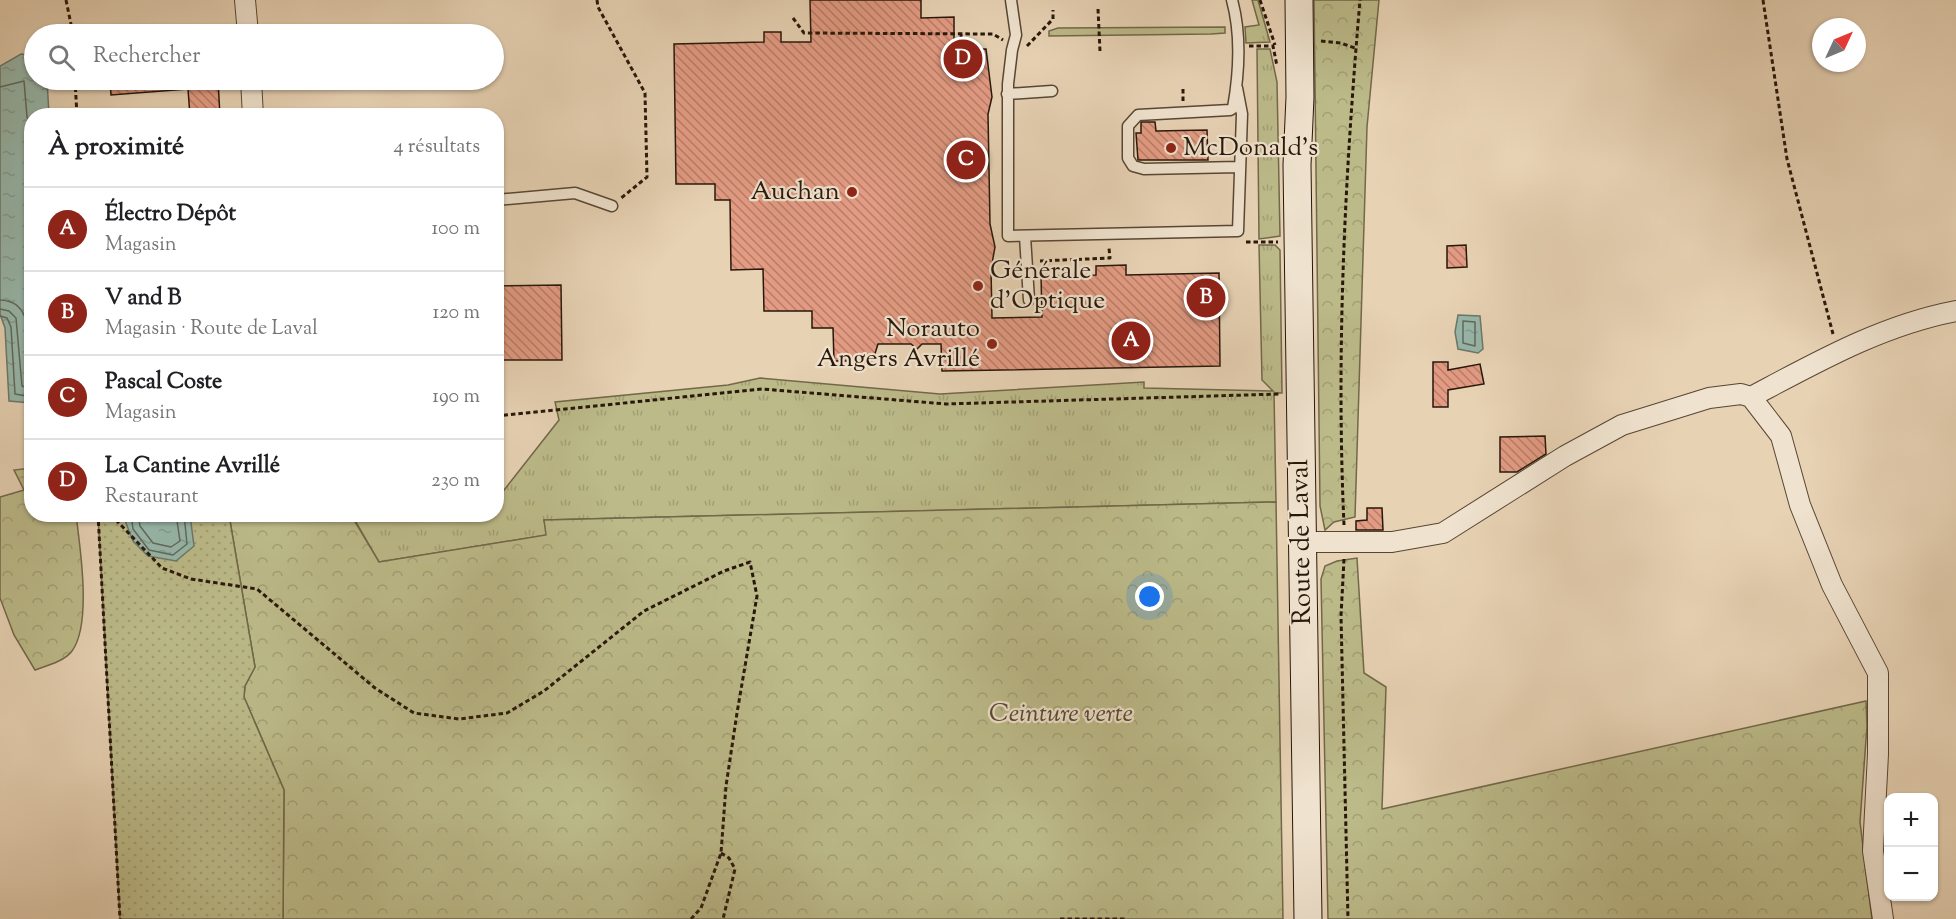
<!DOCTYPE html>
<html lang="fr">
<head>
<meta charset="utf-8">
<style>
	:root { --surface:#fff; --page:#f2f2f2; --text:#202124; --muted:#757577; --line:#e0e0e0; --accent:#8f2418 }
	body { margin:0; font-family:"Sorts Mill Goudy",serif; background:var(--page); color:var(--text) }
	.controls { position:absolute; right:18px; bottom:18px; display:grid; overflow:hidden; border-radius:12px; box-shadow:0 2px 4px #0004 }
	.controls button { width:54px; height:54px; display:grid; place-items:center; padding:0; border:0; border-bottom:2px solid var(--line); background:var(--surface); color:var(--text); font:30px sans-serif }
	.compass { position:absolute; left:1812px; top:18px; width:54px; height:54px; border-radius:50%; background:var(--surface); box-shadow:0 2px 4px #0004; rotate:46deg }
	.you { position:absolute; left:1150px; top:597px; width:21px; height:21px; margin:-15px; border:4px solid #fff; border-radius:50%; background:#1a73e8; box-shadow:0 0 0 9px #1a73e833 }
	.badge { display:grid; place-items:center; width:39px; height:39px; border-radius:50%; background:var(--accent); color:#fff; font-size:20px; font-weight:700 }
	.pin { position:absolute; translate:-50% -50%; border:3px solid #fff; box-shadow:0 2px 6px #0006 }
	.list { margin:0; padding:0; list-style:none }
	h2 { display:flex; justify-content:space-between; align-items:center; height:78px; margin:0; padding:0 24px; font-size:26px }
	h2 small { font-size:20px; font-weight:400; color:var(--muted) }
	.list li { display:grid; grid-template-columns:39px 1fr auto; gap:18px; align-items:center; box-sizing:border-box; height:84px; padding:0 24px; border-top:2px solid var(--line) }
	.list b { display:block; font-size:22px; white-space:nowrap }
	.list p { margin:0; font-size:20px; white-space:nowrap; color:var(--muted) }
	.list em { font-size:20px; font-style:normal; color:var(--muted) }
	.icon { flex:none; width:33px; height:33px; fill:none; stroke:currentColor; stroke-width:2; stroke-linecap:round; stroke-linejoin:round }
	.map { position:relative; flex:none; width:1956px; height:919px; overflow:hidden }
	.search { position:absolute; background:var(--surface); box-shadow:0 2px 4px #0004; left:24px; top:24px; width:480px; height:66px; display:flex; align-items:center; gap:15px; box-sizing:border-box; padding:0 21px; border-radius:33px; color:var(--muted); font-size:22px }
	.panel { position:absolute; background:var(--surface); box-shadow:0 2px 4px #0004; left:24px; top:108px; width:480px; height:414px; border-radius:24px }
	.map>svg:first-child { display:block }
</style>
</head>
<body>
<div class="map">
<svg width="1956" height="919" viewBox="0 0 1956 919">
	<defs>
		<pattern id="grass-tufts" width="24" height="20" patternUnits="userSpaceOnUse" patternTransform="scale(1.5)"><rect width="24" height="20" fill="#bcba89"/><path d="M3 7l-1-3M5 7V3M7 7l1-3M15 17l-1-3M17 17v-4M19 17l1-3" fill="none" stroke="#a29f75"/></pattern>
		<pattern id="forest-crowns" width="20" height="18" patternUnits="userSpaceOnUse" patternTransform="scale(1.5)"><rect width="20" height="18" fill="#bcba89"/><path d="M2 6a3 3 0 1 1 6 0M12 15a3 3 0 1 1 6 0" fill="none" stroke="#a29f75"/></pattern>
		<pattern id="park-dots" width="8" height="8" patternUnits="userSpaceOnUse" patternTransform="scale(1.5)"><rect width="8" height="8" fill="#bcba89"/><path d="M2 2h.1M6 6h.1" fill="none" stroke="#a29f75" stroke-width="1.8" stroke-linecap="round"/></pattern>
		<pattern id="water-ripples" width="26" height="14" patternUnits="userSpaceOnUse" patternTransform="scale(1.5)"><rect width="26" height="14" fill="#97b8ac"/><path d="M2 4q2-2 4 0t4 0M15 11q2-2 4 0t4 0" fill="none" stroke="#829d93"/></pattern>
		<pattern id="building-back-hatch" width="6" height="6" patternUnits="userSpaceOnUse" patternTransform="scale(1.5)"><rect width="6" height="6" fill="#e39b83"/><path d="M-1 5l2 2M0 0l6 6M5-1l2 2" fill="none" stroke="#b87d69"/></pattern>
	</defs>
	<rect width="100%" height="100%" fill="#e7d2b4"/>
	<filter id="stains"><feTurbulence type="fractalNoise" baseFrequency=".00333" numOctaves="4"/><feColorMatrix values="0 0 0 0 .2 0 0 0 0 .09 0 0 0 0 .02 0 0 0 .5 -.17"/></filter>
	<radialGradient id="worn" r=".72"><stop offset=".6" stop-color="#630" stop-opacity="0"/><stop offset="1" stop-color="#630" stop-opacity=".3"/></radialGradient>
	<path fill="url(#grass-tufts)" stroke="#72684a" stroke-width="1.5" d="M1252 0H1258L1270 42 1246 43 1245 27 1259 25Z
		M1225 27V33L1211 34 1049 36V31L1058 28Z
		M1257 49H1270L1277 82 1280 236 1259 239Z
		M1259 245H1275L1280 250 1282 393H1274L1276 502 544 520 547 535 379 562 352 515 496 514 497 499 559 420 555 402 728 385 760 378 940 394 1144 382V388L1273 391 1262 380Z"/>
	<path fill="url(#forest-crowns)" stroke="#72684a" stroke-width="1.5" d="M1314 0H1379L1367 127 1355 517 1334 522 1325 530 1320 506Z
		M31 468 32 514 76 515C80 547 92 624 72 651 65 661 46 666 35 670L14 635 0 598V497L24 490 14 470Z
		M1276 502 1283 919H283L284 790 244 697 245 686 255 667 229 515H351L379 562 546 535 544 520Z
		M1357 558 1364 673 1386 687 1382 809 1866 701 1867 726 1860 822 1872 919H1328L1321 579 1325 566 1337 561Z"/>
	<path fill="url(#park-dots)" stroke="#72684a" stroke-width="1.5" d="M98 515H229L255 667 245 686 244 697 284 790 283 919H120Z"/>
	<path fill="url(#water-ripples)" stroke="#6b786b" stroke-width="1.5" d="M21 54 34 56V80H47L49 115 32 116 31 403 9 401 5 328 0 314V66Z
		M1458 315 1480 316 1483 349 1478 353 1458 349 1455 332Z
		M127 515H190L194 546 176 561 148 556 133 541 124 518Z"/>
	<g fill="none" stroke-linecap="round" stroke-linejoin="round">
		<path stroke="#60685b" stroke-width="1.5" d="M0 87 24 81 27 117 32 129
			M0 300C40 301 24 355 32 380
			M0 309 9 311 16 318 22 386 32 389
			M0 316 7 318 11 327 15 394 32 397
			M1463 321 1475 322V346L1463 343Z
			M131 514 133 529 149 550 173 555 187 544 184 514
			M138 514 140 526 153 543 171 547 180 541 176 514"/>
	</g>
	<path fill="url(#building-back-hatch)" stroke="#28170a" stroke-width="1.5" d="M810 0H921V18L954 17V50L986 49 992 97 988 114 990 224 995 247 991 269 992 318 1042 317 1041 276 1096 275V266L1126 265V275L1219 273 1220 366 942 371 941 344H922L917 349 911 344H878L873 360 864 365 855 361H834L833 328H812V311H764L763 269 731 270 730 200H715V184H676L674 44 764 42V32H781V42H811Z
		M110 80H218L220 116H190L188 89 111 95Z
		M1141 122H1155L1156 131 1207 130 1208 160H1138L1136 133H1141Z
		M1466 245 1467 267 1447 268V246Z
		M561 285 562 360H496V286Z
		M1433 362H1448V370L1480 364 1484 384 1448 390V407H1433Z
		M1545 436 1546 454 1517 472H1500V437Z
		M1367 508H1382L1383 530H1356V521L1367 520Z"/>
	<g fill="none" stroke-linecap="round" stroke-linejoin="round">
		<defs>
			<path id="service" d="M1011 0 1016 35 1012 50 1008 84V236L1238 231 1242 114 1237 88
				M1232 0C1241 33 1239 74 1233 108L1230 110 1138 115 1128 126V158L1133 166 1144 169 1239 167
				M1007 94 1052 91
				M496 200 575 193 612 206
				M1025 236 1029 300"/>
			<path id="minor" d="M245 0 248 34
				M251 80 253 116
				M1751 397C1817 362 1882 325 1956 311
				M1302 542H1392L1443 533 1565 456 1622 425 1709 398 1741 394 1751 397 1781 436 1800 505 1832 585 1878 673V754L1873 851 1883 919"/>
			<path id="secondary" d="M1299 0 1300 97 1297 165 1308 919"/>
		</defs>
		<use href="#service" stroke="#584634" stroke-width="13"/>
		<use href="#minor" stroke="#584634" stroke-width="22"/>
		<use href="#secondary" stroke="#28170a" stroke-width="29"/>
		<path stroke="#28170a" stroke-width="3" stroke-dasharray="4.5 3" stroke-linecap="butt" d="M66 0 73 34
			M597 0 598 7 645 93 647 177 620 199
			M1260 0 1275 45
			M1763 0 1787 159 1833 334
			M1098 9 1100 51
			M793 18 804 33 993 34 1003 40
			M961 34 962 50
			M1321 41 1341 43 1355 48
			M1027 46 1053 19V10
			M1249 46H1273L1277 66
			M75 80 77 116
			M1183 89V101
			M1246 242H1278
			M1040 261 1110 258 1109 248
			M496 416 762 389 946 404 1279 394
			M98 514 120 919
			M102 514 117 521 162 568 191 579 257 589 375 688 414 713 459 719 507 713 544 691 644 611 724 571 750 562 757 596 737 713 726 786 721 853 701 908 691 919
			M1344 525C1336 350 1345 175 1360 0
			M1344 559 1341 616 1348 919
			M721 853 729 858 735 869 723 919
			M1060 919H1127"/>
		<use href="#service" stroke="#efe2ce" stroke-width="10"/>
		<use href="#minor" stroke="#efe2ce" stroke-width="20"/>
		<use href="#secondary" stroke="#efe2ce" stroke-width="27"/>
	</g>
	<g fill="#8f2418" stroke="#efe2ce" stroke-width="2">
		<circle cx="1171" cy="148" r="6"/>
		<circle cx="852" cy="192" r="6"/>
		<circle cx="978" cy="286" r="6"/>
		<circle cx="992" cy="344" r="6"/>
	</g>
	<g text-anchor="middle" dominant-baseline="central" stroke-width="4.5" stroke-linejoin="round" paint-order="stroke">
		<g font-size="26" fill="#28170a" stroke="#efe2ce" text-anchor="start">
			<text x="1183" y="148">McDonald's</text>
			<text x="840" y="192" text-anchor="end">Auchan</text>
			<text x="990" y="271">Générale<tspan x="990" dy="30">d'Optique</tspan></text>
			<text x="980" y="329" text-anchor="end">Norauto<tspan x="980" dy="30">Angers Avrillé</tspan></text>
		</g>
		<g font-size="26" fill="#28170a" stroke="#efe2ce">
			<text transform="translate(1302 542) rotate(-91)">Route de Laval</text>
		</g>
		<g font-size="26" font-style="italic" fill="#544830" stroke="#efe2ce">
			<text x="1061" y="714">Ceinture verte</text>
		</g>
	</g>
	<rect width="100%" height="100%" filter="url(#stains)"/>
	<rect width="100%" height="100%" fill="url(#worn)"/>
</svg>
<div class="controls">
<button>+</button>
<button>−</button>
</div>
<svg class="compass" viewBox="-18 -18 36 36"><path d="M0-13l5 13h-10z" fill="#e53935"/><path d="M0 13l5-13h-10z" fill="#757577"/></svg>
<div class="you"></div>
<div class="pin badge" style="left:1131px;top:341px">A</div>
<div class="pin badge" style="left:1206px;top:298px">B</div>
<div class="pin badge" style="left:966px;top:160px">C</div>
<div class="pin badge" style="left:963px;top:59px">D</div>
<div class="search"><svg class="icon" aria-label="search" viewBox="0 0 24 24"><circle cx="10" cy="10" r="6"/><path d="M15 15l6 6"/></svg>Rechercher</div>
<section class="panel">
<h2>À proximité<small>4 résultats</small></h2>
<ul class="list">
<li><span class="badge">A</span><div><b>Électro Dépôt</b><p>Magasin</p></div><em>100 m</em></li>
<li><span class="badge">B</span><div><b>V and B</b><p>Magasin · Route de Laval</p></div><em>120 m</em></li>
<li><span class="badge">C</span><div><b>Pascal Coste</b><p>Magasin</p></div><em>190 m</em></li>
<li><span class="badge">D</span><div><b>La Cantine Avrillé</b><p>Restaurant</p></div><em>230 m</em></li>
</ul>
</section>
</div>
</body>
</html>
